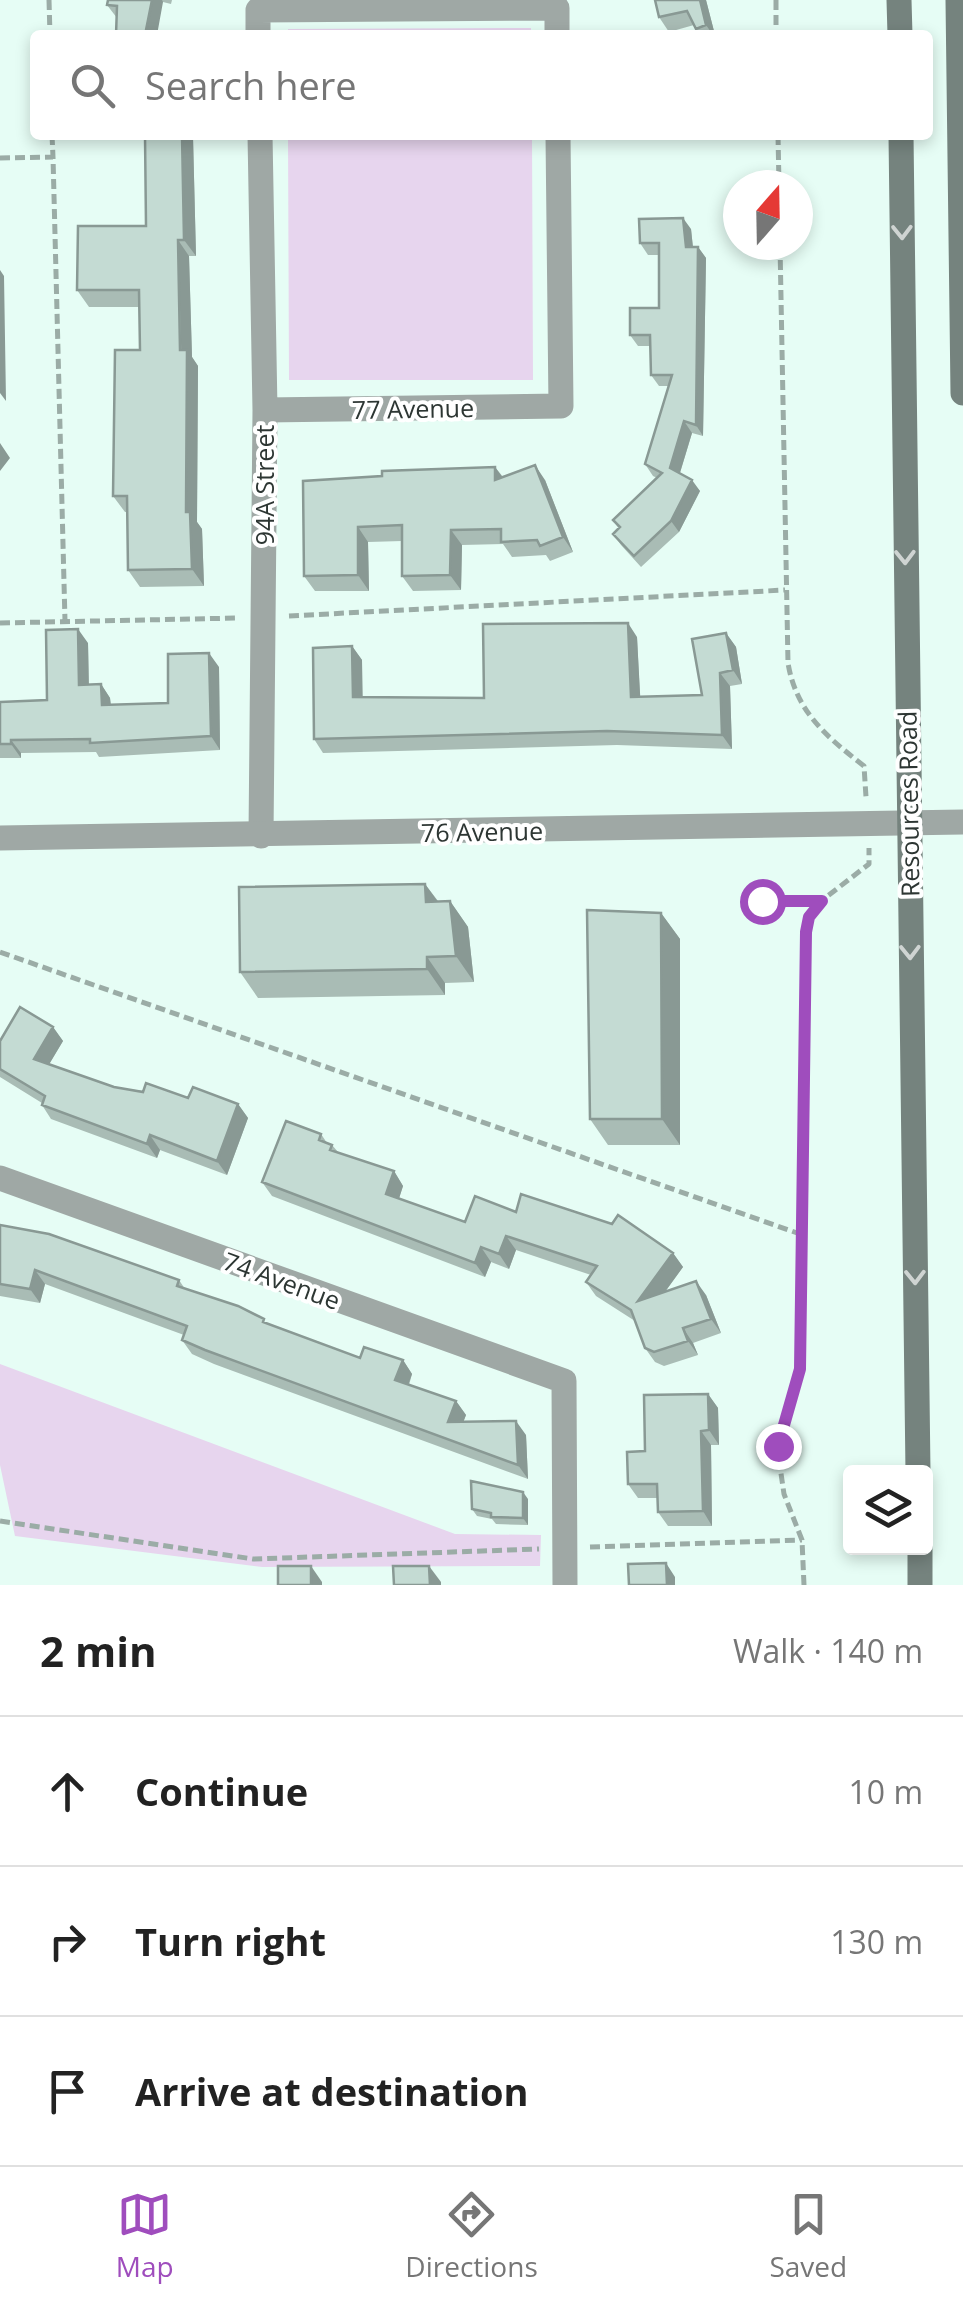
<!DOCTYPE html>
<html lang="en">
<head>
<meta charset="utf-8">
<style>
	:root { --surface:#fff; --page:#f2f2f2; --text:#222; --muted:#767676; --line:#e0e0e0; --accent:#9f4dbd }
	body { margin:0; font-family:"Open Sans",sans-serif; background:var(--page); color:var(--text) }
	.controls { position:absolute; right:30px; bottom:30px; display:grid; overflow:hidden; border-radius:10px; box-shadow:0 5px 15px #0003 }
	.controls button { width:90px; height:90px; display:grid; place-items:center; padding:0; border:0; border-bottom:2px solid var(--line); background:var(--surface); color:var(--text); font:50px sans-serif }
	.compass { position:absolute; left:723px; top:170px; width:90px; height:90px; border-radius:50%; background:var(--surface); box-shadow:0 5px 15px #0003; rotate:20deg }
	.stop { position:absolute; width:30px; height:30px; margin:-22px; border:8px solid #9f4dbd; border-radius:50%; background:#fff }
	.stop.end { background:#9f4dbd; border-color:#fff; box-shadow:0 2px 10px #0008 }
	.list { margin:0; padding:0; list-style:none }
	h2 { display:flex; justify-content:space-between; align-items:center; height:130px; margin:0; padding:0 40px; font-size:42px }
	h2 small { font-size:32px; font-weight:400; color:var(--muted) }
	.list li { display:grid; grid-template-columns:65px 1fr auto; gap:30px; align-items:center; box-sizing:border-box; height:150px; padding:0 40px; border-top:2px solid var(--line) }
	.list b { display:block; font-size:38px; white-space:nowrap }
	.list em { font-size:32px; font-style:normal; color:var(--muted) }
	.icon { flex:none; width:55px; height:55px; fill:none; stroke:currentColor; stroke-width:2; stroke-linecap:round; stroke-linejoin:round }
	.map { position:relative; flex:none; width:963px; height:1585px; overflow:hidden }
	.search { position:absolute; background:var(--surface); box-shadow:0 5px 15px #0003; left:30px; right:30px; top:30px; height:110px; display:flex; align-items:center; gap:25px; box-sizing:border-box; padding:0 35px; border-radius:10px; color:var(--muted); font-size:38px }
	.sheet { height:580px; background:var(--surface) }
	nav { display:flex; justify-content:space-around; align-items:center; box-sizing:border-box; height:140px; border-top:2px solid var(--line); background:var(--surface); font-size:28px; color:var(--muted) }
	nav a { display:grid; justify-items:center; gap:5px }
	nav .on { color:var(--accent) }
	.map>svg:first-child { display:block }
</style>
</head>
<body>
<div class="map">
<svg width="963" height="1585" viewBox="0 0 963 1585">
	<rect width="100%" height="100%" fill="#e6fdf5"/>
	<path fill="#e7d5ee" d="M531 28V35H288V29Z
		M288 135H532L533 380H289Z
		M0 1364 455 1534 541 1535 540 1566 262 1567 15 1536 0 1465Z"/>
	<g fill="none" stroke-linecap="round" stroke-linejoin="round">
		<path stroke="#9baca6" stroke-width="5" stroke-dasharray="10 5" stroke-linecap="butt" d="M49 0 50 35
			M776 0V35
			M52 135 53 157
			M778 135 779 185
			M0 158 53 157 65 621
			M780 245 788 663C796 712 827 737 864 766L866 797
			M289 616 785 590
			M0 623 238 618
			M762 901H819
			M0 952 800 1234
			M0 1521 253 1559 539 1549
			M590 1547 802 1540
			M804 1585 802 1540 784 1494 777 1446 800 1369 806 932 816 905 869 864V848"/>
		<path stroke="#9fa8a5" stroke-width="25" d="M258 35V10L557 8V35
			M260 135 265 410 261 836
			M265 410 561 406 558 135
			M0 1178 564 1381 565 1585"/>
		<path stroke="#9fa8a5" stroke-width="25" d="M0 838 963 822"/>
		<path stroke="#75837e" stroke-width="25" d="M899 0 900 35
			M958 0 963 393
			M901 135 918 1472
			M920 1548V1585"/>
	</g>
	<path fill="#a9bcb5" d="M108 0H172L171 4 163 2 117 18 107 5Z
		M706 0 715 35H700L694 25 669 32 659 17Z
		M122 135H192L193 137 196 256H189L192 357 198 366 197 522 202 529 204 586 140 587 128 570 127 512H125L113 496 140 350V307H89L77 290 146 226 145 136 124 137Z
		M691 229 693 247H698L706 258 703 436 692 433 680 473 700 491 679 532 641 567 621 545 613 534 619 529 613 520 657 478 653 476 645 464 668 386H659L651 375 650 346H638L630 335 659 308V255H648L640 243Z
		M495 467 503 477 545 480 573 552 550 561 546 555 512 557 503 544 462 545 461 590 413 591 402 576V541L368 542 369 591H315L304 576 382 476Z
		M726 633 736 647 742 684 730 686 732 749 617 745 323 753 314 739 352 646 362 660V697L484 698 637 637 640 697 702 695Z
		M88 643 89 685 101 684 110 698 111 705 168 703 219 667 220 750 99 757 96 752 21 753V758H0V702L47 700Z
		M425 884 438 901H450L468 927 474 982 445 983V995L258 998 240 972Z
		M661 913 680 939V1145H608L590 1119Z
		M53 1027 63 1041 49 1064 114 1087 238 1104 248 1118 227 1175 160 1150 157 1158 51 1119 42 1105V1103L0 1077V1041Z
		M321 1134 327 1143 332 1145 338 1152 394 1171 403 1186 399 1198 465 1222 516 1212 673 1253 683 1267 665 1292 706 1295 721 1333 693 1343 698 1355 664 1366 655 1362 645 1348 635 1321 596 1296 586 1282 591 1275 516 1250 509 1269 491 1262 485 1277 272 1196 262 1182Z
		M0 1225 179 1280 185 1289 268 1324 360 1358 403 1360 412 1374 409 1385 456 1401 466 1415 463 1422 526 1435 528 1479 214 1364 192 1354 182 1340 184 1335 45 1284 40 1303 0 1296Z
		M708 1394 718 1408 719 1445H711L712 1526H668L658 1512 657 1498H638L628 1484 645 1451Z
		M528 1499V1525L496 1524 492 1519 477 1516 472 1509Z"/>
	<path fill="#899994" d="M152 0H162L163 2 157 35H145Z
		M700 0H706L715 35H713L706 25Z
		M182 135H192L193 137 196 256 184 240Z
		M683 218 691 229 694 258 686 247Z
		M178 240 189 256 192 357 198 366 197 522 202 529 204 586 192 569 186 512Z
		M698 247 706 258 703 436 696 425Z
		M0 270 4 276 6 401 0 393Z
		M684 421 692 433 678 479 670 468Z
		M0 443 10 458 0 471Z
		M535 465 545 480 573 552 563 537Z
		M495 467 506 482 495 480Z
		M692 480 700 491 679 532 671 521Z
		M358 527 368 542 369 591 358 575Z
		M451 530 462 545 461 590 450 575Z
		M628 623 637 637 641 711 631 697Z
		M78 629 88 643 89 699 79 685Z
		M726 633 736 647 742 684 733 670Z
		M352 646 362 660 363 711 353 697Z
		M209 653 219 667 220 750 211 736Z
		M720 673 730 686 732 749 722 735Z
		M101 684 110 698 112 719 102 705Z
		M11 740 21 753V758L11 744Z
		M425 884 444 910 426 902Z
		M450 901 468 927 474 982 456 956Z
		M661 913 680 939V1145L662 1119Z
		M427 957 445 983V995L427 969Z
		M53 1027 63 1041 44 1073 34 1059Z
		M238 1104 248 1118 227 1175 217 1161Z
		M150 1135 160 1150 157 1158 147 1144Z
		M394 1171 403 1186 396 1208 386 1194Z
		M506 1236 516 1250 509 1269 499 1254Z
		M481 1247 491 1262 485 1277 475 1263Z
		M673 1253 683 1267 648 1315 638 1301Z
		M35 1270 45 1284 40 1303 30 1289Z
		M696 1281 706 1295 721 1333 711 1319Z
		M683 1328 693 1343 698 1355 688 1341Z
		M403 1360 412 1374 405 1394 395 1380Z
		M708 1394 718 1408 719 1445 709 1430Z
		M456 1401 466 1415 458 1436 448 1422Z
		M516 1421 526 1435 528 1479 518 1465Z
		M701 1431 711 1445 712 1526 703 1511Z
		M523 1492 528 1499V1525L523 1518Z
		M666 1563 675 1577V1585H667Z
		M311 1566 322 1582V1585H311Z
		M429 1566 441 1582V1585H430Z"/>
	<path fill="#c4dbd3" stroke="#899994" stroke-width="2.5" d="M108 0H152L145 35H116L117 6 107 5Z
		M655 0H700L706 25 696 29 687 11 659 17Z
		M145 135H182L184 240H178L180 350H187L186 512H190L192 569 128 570 127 496H113L115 350H140L139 290H77L78 226H146Z
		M683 218 686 247H698L696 425 684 421 670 468 692 480 671 521 634 556 613 534 620 527 613 520 662 473 645 464 672 375H651L650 335H630V308H659V243H640L639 219Z
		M535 465 563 537 540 546 537 540 501 542V529L451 530 450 575 402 576V525L358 527V575L304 576 303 481 382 476V471L495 467V480Z
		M628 623 631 697 702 695 692 639 726 633 733 670 720 673 722 735 607 731 314 739 313 648 352 646 353 697 484 698 483 624Z
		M78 629 79 685 101 684 102 705 168 703V654L209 653 211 736 90 743V739L11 740V744H0V702L47 700 46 630Z
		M425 884 426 902 450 901 456 956 427 957V969L240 972 239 887Z
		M587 910 661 913 662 1119H590Z
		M20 1007 53 1027 34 1059 114 1087 143 1092 146 1083 188 1098 193 1087 238 1104 217 1161 150 1135 147 1144 42 1105 45 1096 0 1069V1041Z
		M286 1121 321 1134 319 1140 332 1145 330 1150 394 1171 386 1194 465 1222 475 1196 516 1212 521 1194 612 1224 618 1215 673 1253 638 1301 696 1281 711 1319 683 1328 688 1341 654 1352 645 1348 631 1310 586 1282 597 1266 506 1236 499 1254 481 1247 475 1263 262 1182Z
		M0 1225 49 1234 179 1280 177 1286 238 1306 264 1319 263 1322 360 1358 364 1347 403 1360 395 1380 456 1401 448 1422 516 1421 518 1465 205 1350 182 1340 187 1326 35 1270 30 1289 0 1284Z
		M708 1394 709 1430 701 1431 703 1511 658 1512 657 1484H628L627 1452 645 1451 644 1395Z
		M471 1481 523 1492V1518L491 1517V1513L472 1509Z
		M666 1563 667 1585H629L628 1564Z
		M278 1566H311V1585H278Z
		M393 1566H429L430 1585H394Z"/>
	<defs><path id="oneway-chevron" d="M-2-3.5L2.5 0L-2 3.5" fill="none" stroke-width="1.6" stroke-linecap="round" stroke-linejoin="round" transform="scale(2.5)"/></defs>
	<g stroke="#cfd4d2">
		<use href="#oneway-chevron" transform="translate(902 232) rotate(89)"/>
		<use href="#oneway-chevron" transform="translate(905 557) rotate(89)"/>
		<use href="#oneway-chevron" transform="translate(910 952) rotate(89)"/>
		<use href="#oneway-chevron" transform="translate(915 1277) rotate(89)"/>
	</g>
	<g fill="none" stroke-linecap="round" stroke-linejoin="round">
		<path stroke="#9f4dbd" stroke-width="12" d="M762 901H822L809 917 806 932 800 1369 778 1446"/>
	</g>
	<g text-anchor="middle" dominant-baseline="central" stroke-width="8" stroke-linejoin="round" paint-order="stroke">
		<g font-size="25" fill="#2d3633" stroke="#fff">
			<text transform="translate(413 408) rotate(-1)">77 Avenue</text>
			<text transform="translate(264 485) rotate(-90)">94A Street</text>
			<text transform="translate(908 804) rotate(-91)">Resources Road</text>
			<text transform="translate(482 831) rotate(-1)">76 Avenue</text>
			<text transform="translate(282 1280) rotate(20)">74 Avenue</text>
		</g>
	</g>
</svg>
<div class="controls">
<button><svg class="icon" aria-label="layers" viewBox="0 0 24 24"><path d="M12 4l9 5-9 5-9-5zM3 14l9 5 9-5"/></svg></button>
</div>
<svg class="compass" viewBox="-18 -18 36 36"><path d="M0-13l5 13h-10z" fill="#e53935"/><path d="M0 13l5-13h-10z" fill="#767676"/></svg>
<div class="stop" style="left:762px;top:901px"></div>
<div class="stop end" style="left:778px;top:1446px"></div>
<div class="search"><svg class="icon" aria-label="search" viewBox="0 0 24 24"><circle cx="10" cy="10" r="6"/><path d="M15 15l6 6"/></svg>Search here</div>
</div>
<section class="sheet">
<h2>2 min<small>Walk · 140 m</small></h2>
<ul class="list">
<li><svg class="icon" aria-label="ahead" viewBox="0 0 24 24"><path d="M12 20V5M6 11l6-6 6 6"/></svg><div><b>Continue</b></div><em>10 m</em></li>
<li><svg class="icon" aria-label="right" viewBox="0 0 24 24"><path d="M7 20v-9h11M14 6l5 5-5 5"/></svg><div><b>Turn right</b></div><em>130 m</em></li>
<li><svg class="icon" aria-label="arrive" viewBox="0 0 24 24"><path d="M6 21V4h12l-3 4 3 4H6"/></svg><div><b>Arrive at destination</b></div></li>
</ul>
</section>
<nav>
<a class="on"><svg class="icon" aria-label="map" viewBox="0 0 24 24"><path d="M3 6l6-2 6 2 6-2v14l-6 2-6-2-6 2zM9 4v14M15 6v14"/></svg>Map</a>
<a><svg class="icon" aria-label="directions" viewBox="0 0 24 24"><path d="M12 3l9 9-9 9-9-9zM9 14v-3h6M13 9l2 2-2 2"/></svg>Directions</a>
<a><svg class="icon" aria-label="saved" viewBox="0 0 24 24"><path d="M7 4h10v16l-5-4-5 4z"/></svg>Saved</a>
</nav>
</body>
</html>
